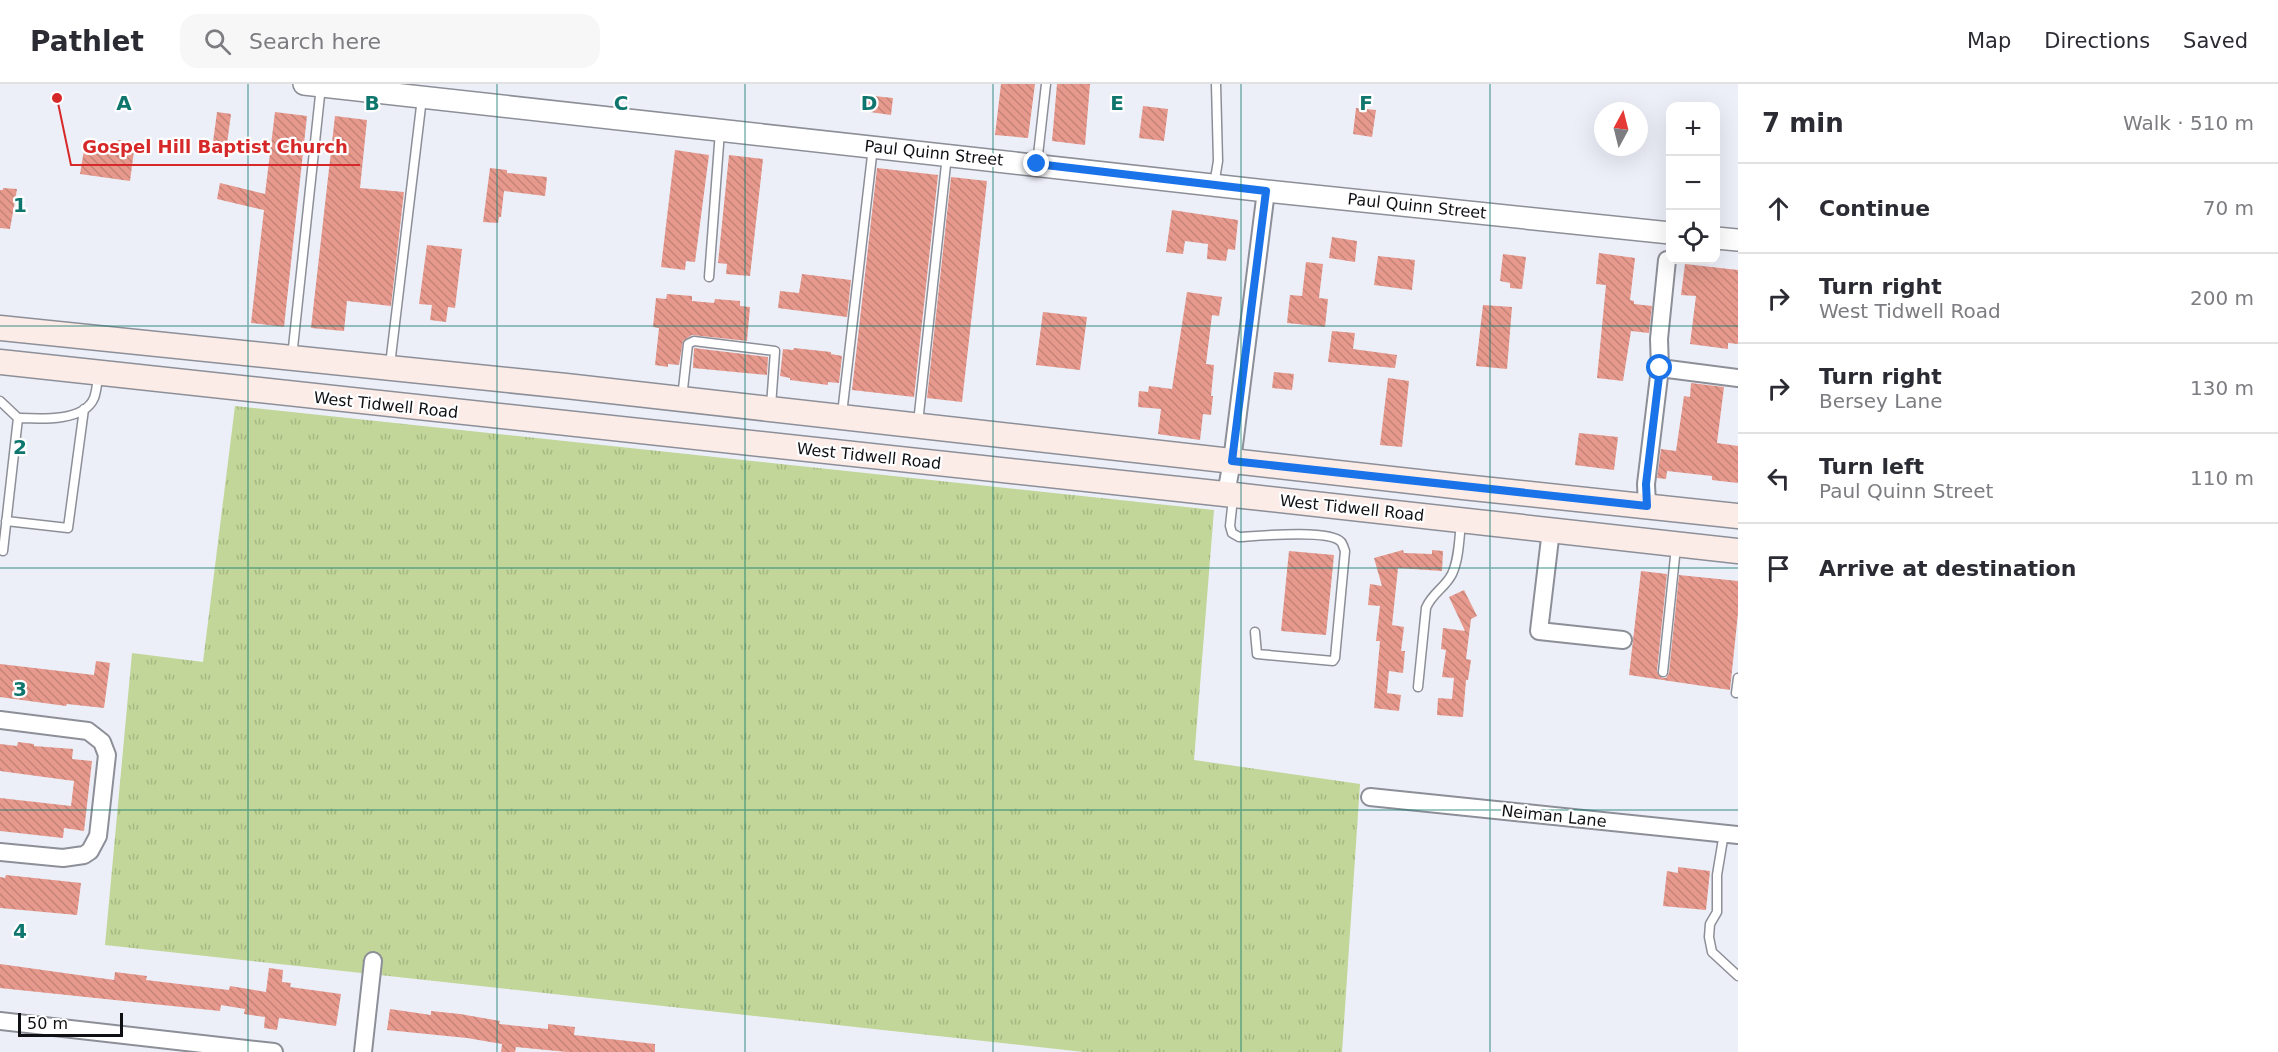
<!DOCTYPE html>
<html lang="en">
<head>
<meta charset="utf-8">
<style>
	:root { --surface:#fff; --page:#f7f7f7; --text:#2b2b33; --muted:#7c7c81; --line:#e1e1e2 }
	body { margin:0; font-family:"DejaVu Sans",sans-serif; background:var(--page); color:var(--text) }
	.controls { position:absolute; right:18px; top:18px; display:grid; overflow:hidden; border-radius:12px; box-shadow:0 6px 24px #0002 }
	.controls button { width:54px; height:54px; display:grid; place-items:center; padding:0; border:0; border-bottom:2px solid var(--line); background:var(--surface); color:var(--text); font:30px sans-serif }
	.compass { position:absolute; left:1594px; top:18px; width:54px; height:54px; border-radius:50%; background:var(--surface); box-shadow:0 6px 24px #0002; rotate:7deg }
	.scale { position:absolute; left:18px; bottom:15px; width:105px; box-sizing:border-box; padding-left:6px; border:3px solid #0f1013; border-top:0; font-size:16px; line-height:21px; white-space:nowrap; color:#0f1013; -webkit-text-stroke:4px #fff; paint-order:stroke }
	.stop { position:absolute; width:18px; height:18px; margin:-14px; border:4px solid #1a73e8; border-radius:50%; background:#fff }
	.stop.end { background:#1a73e8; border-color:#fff; box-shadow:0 2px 6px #0008 }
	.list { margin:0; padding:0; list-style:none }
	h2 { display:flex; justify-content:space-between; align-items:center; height:78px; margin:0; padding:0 24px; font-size:26px }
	h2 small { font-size:20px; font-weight:400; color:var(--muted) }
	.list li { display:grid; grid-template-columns:39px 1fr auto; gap:18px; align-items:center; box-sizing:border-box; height:90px; padding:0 24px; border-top:2px solid var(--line) }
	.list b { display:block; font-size:22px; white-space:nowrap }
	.list p { margin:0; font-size:20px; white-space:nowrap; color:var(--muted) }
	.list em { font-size:20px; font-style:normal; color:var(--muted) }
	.icon { flex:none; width:33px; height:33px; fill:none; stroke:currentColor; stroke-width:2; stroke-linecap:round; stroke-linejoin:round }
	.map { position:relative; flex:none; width:1738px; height:968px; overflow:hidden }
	header { display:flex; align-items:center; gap:36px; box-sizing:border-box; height:84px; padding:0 30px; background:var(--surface); border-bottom:2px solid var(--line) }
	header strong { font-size:28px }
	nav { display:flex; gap:33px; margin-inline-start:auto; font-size:21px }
	.search { width:420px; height:54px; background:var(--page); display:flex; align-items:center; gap:15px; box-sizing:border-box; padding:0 21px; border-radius:18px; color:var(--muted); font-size:22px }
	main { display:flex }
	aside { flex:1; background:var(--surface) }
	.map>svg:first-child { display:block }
</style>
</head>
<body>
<header>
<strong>Pathlet</strong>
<div class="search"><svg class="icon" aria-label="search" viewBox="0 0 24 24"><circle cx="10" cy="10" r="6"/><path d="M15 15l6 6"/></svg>Search here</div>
<nav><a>Map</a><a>Directions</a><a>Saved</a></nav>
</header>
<main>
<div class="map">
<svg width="1738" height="968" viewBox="0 0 1738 968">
	<defs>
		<pattern id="grass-tufts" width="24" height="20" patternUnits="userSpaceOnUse" patternTransform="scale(1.5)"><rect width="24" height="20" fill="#c1d698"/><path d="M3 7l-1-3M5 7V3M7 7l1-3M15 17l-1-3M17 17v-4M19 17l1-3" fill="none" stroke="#a5b782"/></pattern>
		<pattern id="building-back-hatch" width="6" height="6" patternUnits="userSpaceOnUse" patternTransform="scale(1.5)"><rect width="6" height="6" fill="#e6998c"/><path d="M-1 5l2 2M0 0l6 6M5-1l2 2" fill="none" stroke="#c48378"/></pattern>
	</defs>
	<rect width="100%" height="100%" fill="#eceff8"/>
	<path fill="url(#grass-tufts)" d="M235 322 1214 426 1194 676 1360 700 1342 968H1084L105 861 132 569 203 578Z"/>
	<path fill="url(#building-back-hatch)" d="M1001 0H1035L1028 54 995 51Z
		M1057 0H1090L1085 61 1052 57Z
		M865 11 893 14 891 31 863 27Z
		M1143 22 1168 25 1164 57 1139 54Z
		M1356 24 1376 26 1372 53 1353 50Z
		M217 28 231 30 227 60 213 58Z
		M275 28 307 32 284 243 251 239 264 126 217 115 220 99 265 110Z
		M335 32 367 36 360 104 404 108 391 222 347 217 344 247 311 244Z
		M118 56 135 59 130 97 80 90 84 66 115 71Z
		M675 66 709 71 695 178 686 177 685 186 661 183Z
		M729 71 763 75 750 192 726 190 727 180 718 179Z
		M490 84 507 86V89L547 93 545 112 504 107 501 133H499L498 139 483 138Z
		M877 84 938 91 914 313 852 306Z
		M951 93 987 97 962 318 927 314Z
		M3 104 17 105 10 145 0 144V106H3Z
		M1172 126 1238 136 1235 166 1228 165 1226 177 1207 175 1208 160 1185 157 1183 170 1166 168Z
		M1332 153 1357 157 1355 178 1329 174Z
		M427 161 462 165 455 224 448 223 446 238 430 236 432 221 419 220Z
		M1599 169 1635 174 1630 216 1634 217V220L1652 222 1649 249 1631 247 1623 297 1597 294 1606 201 1596 200Z
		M1503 170 1526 173 1522 205 1510 204V199L1500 197Z
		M1378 172 1415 176 1412 206 1374 201Z
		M1306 178 1323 180 1319 214 1328 215 1325 243 1287 239 1290 211 1302 212Z
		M1685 180 1738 186V260L1728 259V265L1690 260 1696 212 1681 211Z
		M802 190 851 196 847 233 778 224 780 207 799 209Z
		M1187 208 1222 213 1219 232 1212 231 1206 280 1214 281 1211 312H1213L1211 331 1203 330 1200 356 1158 350 1161 325 1138 323 1139 307 1148 308 1149 302 1172 305Z
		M667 210 692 212V217L714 219 715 215 740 217V222L750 223 747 257 692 251 683 257 679 281 668 280V283L655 281 659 244 653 243 656 214 666 215Z
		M1483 221 1512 223 1507 285 1476 282Z
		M1043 228 1087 233 1080 286 1036 281Z
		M1332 247 1355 249 1353 265 1397 271 1395 284 1328 278Z
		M694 264 768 273 767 291 693 284Z
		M794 264 831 268V270L842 272 839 299 828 298V301L790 296V294L780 292 783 265 793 266Z
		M1274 288 1294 290 1292 306 1272 304Z
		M1388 294 1409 297 1402 363 1380 361Z
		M1691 299 1724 303 1717 359 1738 362V399L1712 396V392L1667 387 1666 395 1657 394 1661 365 1676 367 1684 312 1690 313Z
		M1579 349 1618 353 1614 386 1575 381Z
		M1403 466 1404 469 1432 470V466L1443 467 1442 487 1398 484 1392 541 1404 543 1401 567H1405L1403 589 1389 587 1387 609 1401 611 1399 627 1374 624 1380 557H1376L1380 522 1368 521 1370 500 1382 502 1374 474Z
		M1289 467 1334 471 1326 551 1281 547Z
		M1641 487 1667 490 1657 587 1662 594H1666L1669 589 1679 491 1738 497V529L1730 606 1629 591Z
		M1464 506 1477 532 1471 535 1466 575 1471 576 1468 596H1466L1463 633 1437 631 1438 614 1452 615 1454 594 1442 593 1446 566 1441 565 1443 544 1465 547 1449 513Z
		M96 577 110 579 104 624 67 620 66 622 0 613V580L94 591Z
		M18 658 34 660V662L73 665 72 675 92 677 84 747 64 744 63 754 0 747V714L71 722 74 697 0 687V660L17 662Z
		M1678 783 1710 787 1706 826 1663 822 1667 787 1678 789Z
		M6 791 81 799 77 831 0 824V793L5 794Z
		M0 880 114 896 115 888 147 892 146 896 229 906 230 902 266 908 269 884 283 886 282 898 291 899 290 903 341 910 336 942 279 934 277 946 264 944 265 933 244 930 245 925 221 921 220 927 0 904Z
		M390 925 431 931V927L460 930 500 937 499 940 548 945V940L575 943 574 951 655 960V968H567L516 963 515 968H501L502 960 467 954 387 946Z"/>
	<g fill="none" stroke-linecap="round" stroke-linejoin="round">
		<defs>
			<path id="service" d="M1037 80 1046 0
				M1214 101 1218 77 1216 0
				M709 193 720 47
				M292 273 321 2
				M390 281 422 14
				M682 314 688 260 694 257 775 267 771 322
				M0 317 18 334 3 467
				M842 330 873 63
				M18 334C40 335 84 338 94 314 97 306 97 297 99 290
				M918 339 947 71
				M1233 414 1230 442 1232 449 1239 453C1257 452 1330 445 1341 458 1343 460 1344 465 1345 467L1335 574 1333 577 1257 570 1255 548
				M6 437 68 444 84 325
				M1663 588 1676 463
				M1418 603 1426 524C1432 509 1445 504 1452 490 1459 475 1459 456 1461 439
				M1736 609 1738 594
				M1724 749 1717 791V828L1710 840 1709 853 1712 868 1738 892"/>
			<path id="minor" d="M1660 284 1659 255 1667 176
				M1226 410 1232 377 1266 107
				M1647 422 1646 400 1660 284 1738 294
				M1551 446 1539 547 1623 556
				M0 636 88 647 102 658 107 671 98 752 90 767 84 771 63 774 0 768
				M1370 713 1738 751
				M0 937 274 968
				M363 968 373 877"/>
			<path id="tertiary" d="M304 0 1266 107 1670 149
				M1716 154 1738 156"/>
			<path id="secondary" d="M0 244 566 302 1463 403 1738 432
				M0 278 1234 411 1738 467"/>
		</defs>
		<use href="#service" stroke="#8d8f98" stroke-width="11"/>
		<use href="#minor" stroke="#8d8f98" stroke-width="20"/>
		<use href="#tertiary" stroke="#8d8f98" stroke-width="24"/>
		<use href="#secondary" stroke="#8d8f98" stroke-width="27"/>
		<use href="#service" stroke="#fff" stroke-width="8"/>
		<use href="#minor" stroke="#fff" stroke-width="16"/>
		<use href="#tertiary" stroke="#fff" stroke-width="21"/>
		<use href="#secondary" stroke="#fcece7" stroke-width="24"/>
	</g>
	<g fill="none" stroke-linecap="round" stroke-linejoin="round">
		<path stroke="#1a73e8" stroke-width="8" d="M1037 80 1266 107 1232 377 1647 422 1646 400 1660 284"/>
	</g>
	<path fill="none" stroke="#0f766e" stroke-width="1.5" stroke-opacity="0.55" d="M248 0V968M497 0V968M745 0V968M993 0V968M1241 0V968M1490 0V968M0 242H1738M0 484H1738M0 726H1738"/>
	<g text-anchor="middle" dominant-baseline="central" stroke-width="4.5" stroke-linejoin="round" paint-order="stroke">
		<g font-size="16" fill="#0f1013" stroke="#fff">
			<text transform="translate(934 69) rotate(6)">Paul Quinn Street</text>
			<text transform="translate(1417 122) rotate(6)">Paul Quinn Street</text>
			<text transform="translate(386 321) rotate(6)">West Tidwell Road</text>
			<text transform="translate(869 372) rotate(6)">West Tidwell Road</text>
			<text transform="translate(1352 424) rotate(6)">West Tidwell Road</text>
			<text transform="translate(1554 732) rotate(6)">Neiman Lane</text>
		</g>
	</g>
	<g font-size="20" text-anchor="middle" font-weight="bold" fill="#0f766e" stroke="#fff" stroke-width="4.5" stroke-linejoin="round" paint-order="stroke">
		<text x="124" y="26">A</text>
		<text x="372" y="26">B</text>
		<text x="621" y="26">C</text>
		<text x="869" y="26">D</text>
		<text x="1117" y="26">E</text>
		<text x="1366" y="26">F</text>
		<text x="20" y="128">1</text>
		<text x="20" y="370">2</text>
		<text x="20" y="612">3</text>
		<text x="20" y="854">4</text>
	</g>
	<path fill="none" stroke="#d62828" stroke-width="2" d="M57 14L71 81H360"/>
	<circle fill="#d62828" stroke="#fff" stroke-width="2" cx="57" cy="14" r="6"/>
	<g font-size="18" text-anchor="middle" font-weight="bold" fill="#d62828" stroke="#fff" stroke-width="4.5" stroke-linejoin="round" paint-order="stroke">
		<text x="215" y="69">Gospel Hill Baptist Church</text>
	</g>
</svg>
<div class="controls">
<button>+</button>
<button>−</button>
<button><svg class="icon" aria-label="locate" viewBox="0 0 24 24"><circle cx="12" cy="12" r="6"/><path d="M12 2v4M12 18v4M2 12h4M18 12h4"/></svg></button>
</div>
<svg class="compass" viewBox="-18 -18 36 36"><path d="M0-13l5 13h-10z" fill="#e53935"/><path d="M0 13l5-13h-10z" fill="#7c7c81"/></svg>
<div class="scale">50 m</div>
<div class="stop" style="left:1660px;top:284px"></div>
<div class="stop end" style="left:1037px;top:80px"></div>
</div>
<aside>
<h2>7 min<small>Walk · 510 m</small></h2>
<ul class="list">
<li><svg class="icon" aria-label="ahead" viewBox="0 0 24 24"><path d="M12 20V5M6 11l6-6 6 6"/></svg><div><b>Continue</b></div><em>70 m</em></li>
<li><svg class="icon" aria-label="right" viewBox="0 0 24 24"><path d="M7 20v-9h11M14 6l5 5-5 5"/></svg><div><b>Turn right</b><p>West Tidwell Road</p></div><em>200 m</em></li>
<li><svg class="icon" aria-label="right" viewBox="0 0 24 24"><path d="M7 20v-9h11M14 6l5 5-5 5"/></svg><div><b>Turn right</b><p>Bersey Lane</p></div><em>130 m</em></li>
<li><svg class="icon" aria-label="left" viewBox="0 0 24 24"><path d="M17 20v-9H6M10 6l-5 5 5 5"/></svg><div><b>Turn left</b><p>Paul Quinn Street</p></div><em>110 m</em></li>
<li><svg class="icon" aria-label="arrive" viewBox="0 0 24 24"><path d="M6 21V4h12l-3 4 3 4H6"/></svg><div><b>Arrive at destination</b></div></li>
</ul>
</aside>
</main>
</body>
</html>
